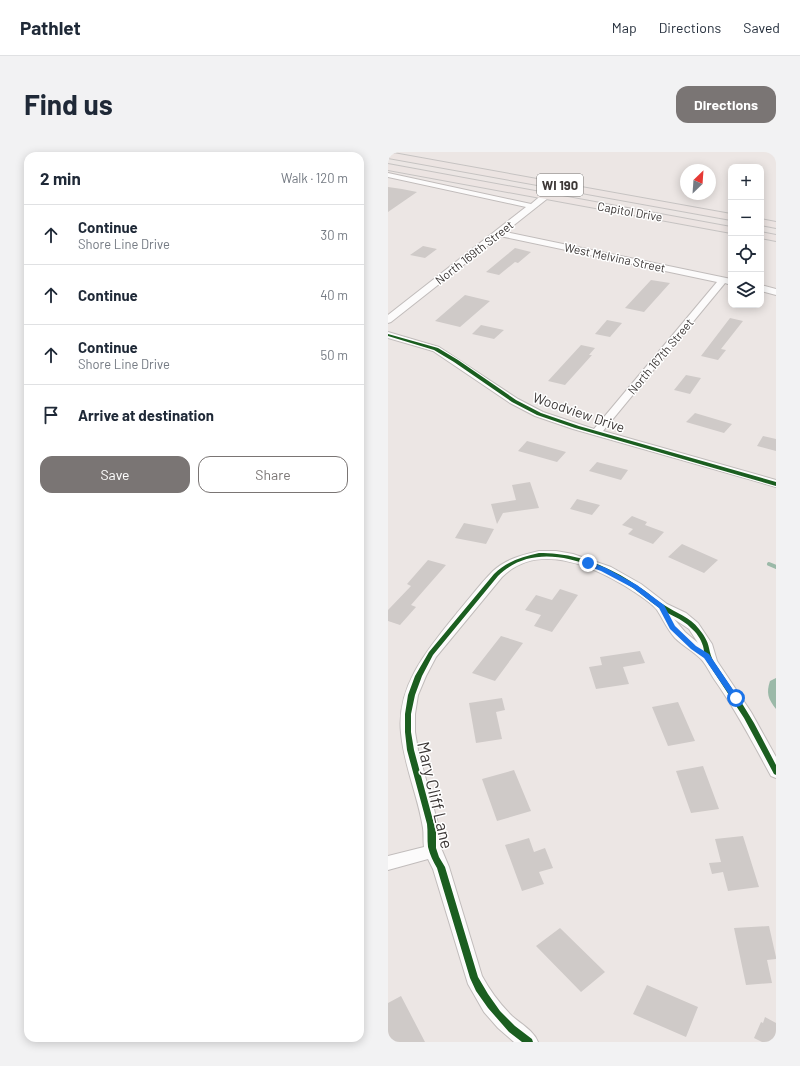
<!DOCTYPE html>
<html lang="en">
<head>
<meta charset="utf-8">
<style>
	:root { --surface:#fff; --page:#f2f2f3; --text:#1f2937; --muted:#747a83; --line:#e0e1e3; --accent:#7a7574 }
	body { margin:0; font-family:Barlow,sans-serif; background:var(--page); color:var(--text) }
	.controls { position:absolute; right:12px; top:12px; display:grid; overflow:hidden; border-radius:8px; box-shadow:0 2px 10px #0003 }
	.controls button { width:36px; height:36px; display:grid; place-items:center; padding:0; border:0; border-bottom:1px solid var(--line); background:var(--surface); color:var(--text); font:20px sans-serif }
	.compass { position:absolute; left:292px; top:12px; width:36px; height:36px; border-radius:50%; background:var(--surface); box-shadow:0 2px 10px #0003; rotate:25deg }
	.stop { position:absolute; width:12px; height:12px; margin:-9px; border:3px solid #1a73e8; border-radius:50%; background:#fff }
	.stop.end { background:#1a73e8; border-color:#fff; box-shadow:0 1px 4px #0008 }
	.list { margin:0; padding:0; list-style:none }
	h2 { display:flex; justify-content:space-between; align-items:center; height:52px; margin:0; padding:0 16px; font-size:17px }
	h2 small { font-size:13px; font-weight:400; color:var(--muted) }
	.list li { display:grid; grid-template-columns:26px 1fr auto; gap:12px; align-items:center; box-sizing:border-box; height:60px; padding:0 16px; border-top:1px solid var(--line) }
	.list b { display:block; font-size:15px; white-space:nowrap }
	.list p { margin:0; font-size:13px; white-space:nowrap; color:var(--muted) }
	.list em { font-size:13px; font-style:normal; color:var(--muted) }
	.actions { display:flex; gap:8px; padding:12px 16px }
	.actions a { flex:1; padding:9px 0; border:1px solid var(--accent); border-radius:12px; text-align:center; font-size:14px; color:var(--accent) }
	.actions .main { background:var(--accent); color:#fff }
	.icon { flex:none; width:22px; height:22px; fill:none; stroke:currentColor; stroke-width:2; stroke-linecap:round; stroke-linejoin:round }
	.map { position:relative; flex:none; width:388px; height:890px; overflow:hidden; border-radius:12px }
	header { display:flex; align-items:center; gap:24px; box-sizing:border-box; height:56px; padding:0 20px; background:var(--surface); border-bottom:1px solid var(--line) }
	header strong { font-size:19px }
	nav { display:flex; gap:22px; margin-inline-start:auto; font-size:14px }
	.intro { display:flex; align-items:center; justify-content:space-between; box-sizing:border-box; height:96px; padding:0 24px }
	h1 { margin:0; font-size:28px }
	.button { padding:10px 18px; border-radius:12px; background:var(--accent); color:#fff; font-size:14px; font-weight:700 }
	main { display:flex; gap:24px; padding:0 24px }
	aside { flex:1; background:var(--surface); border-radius:12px; box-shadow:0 2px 10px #0003 }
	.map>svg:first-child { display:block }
</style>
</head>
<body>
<header>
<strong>Pathlet</strong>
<nav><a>Map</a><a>Directions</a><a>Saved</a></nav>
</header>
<div class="intro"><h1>Find us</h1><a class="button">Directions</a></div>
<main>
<aside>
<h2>2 min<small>Walk · 120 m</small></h2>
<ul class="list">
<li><svg class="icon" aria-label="ahead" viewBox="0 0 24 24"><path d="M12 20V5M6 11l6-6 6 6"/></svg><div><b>Continue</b><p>Shore Line Drive</p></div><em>30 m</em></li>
<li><svg class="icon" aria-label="ahead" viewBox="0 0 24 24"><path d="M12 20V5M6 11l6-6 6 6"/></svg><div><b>Continue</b></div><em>40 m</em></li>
<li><svg class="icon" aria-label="ahead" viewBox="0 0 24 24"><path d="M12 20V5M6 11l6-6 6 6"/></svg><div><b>Continue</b><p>Shore Line Drive</p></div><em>50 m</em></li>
<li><svg class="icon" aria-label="arrive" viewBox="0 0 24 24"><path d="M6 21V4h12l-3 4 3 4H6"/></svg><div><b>Arrive at destination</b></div></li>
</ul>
<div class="actions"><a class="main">Save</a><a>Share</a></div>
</aside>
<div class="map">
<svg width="388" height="890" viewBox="0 0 388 890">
	<rect width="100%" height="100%" fill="#ece6e4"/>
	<path fill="#9bb9a8" d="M388 526V557C380 547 378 541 382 529Z"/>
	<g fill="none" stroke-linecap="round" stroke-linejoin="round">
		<path stroke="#9bb9a8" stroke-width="4" d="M381 412 388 415"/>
	</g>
	<path fill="#cfcac8" d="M0 35 14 37 29 40 0 60Z
		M35 94 49 97 37 106 22 103Z
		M127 96 143 100 130 111 127 110 111 123 98 120Z
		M263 128 282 131 256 160 237 156Z
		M77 143 102 149 72 175 47 169Z
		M342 166 355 169 333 197 338 198 330 208 313 204Z
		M219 168 234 171 222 185 207 182Z
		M93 173 116 178 106 187 84 182Z
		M193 193 207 196 201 203H204L177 233 160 229Z
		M298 223 313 226 302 242 286 238Z
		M307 261 344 272 336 281 298 270Z
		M375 284 388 287V299L369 294Z
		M139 289 178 300 169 310 130 299Z
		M209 310 240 318 233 328 201 319Z
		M142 330 151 356 115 361 109 372 103 352 128 348 124 333Z
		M189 347 212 353 204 363 182 357Z
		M244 364 259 370 257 373 276 380 265 392 240 382 245 377 234 373Z
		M76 371 106 377 98 392 67 386Z
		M294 392 330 408 316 421 280 405Z
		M40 408 58 413 23 453 28 455 12 473 0 469V458L23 434 19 432Z
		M172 437 190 443 164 480 146 474 153 463 137 458 148 443 164 448Z
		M113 484 135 491 107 529 84 521Z
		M252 499 257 511 235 515 241 532 208 537 201 515 214 513 212 505Z
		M114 546 117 558 108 560 114 587 88 591 81 551Z
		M290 550 307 589 280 594 264 555Z
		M315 614 331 657 303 661 288 619Z
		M126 618 143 659 109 669 94 627Z
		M355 684 371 735 340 739 335 720 324 722 321 711 333 710 327 687Z
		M141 686 146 700 157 696 165 716 151 720 156 732 134 739 117 693Z
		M381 774 388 805V807L379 808 384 831 358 833 346 776Z
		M172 776 217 820 193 840 148 794Z
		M259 833 310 855 298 885 245 862Z
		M13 844 37 890H0V851Z
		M377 865 388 871V890H374L366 886 373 870 375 871Z"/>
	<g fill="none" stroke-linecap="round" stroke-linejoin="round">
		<defs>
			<path id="minor" d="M0 21 143 52 168 31H174V35L117 80 343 127V133L337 131 215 279 388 328V335L185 277 147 264 122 251 45 199 0 186V180L51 195 130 247 155 260 206 277 329 130 112 84 3 170 0 171V163L138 55 0 25Z
				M373 133 388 137V143L373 139Z
				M151 399H168L185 402 223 415 253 432 279 452 298 461 310 471 324 492 329 509 363 560 388 605V626L383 624C365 591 348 558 326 527 322 521 318 512 313 507 305 499 295 494 287 486 279 477 275 467 269 458 264 451 245 439 237 434 202 413 149 390 114 425L48 505 38 524 30 543 27 562V580L30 598 50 672 53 696 61 715 94 824C102 839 112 852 124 864 133 872 146 879 150 890H126L110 876 96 860 80 832 45 717 40 707 0 718V704L36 695C35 688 36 682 35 676 30 644 16 614 13 581 8 533 41 496 69 461 81 447 92 432 105 419 118 407 134 403 151 399ZM286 467 301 477 310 491 297 480Z"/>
			<path id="major" d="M0 0 343 62V68L0 6Z
				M0 12 343 75V81L0 18Z
				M373 67 388 70V76L373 73Z
				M373 80 388 83V89L373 86Z"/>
		</defs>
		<use href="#minor" stroke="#c1bcbb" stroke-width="2"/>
		<use href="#major" stroke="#c6c3c2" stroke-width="2"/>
		<use href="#minor" fill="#fcfbfb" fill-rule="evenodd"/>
		<use href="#major" fill="#ece4e2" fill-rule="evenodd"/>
		<defs>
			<path id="cycleway" d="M0 182 50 196 70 208 128 248 153 261 191 274 388 330V334L187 276 149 263 124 250 66 210 46 198 0 184Z
				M151 401C157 401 163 401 169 402 199 405 227 418 251 435 260 440 267 448 276 453 288 461 302 465 311 477 315 482 320 489 321 496 322 501 323 505 326 510L355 553 366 571 388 613V623L386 622 356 566 320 511C315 503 317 501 315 494 313 487 308 480 303 476 294 466 280 463 270 455 261 449 254 442 245 436 207 411 148 386 110 424L45 503 34 524 27 543 23 562V580L26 598 46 672 48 680V696L51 705 57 715 90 825 100 842 112 859 127 874 144 887 145 890H134L121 880 100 856 88 839 82 826 49 716C45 709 42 703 40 695 39 687 40 680 39 672L19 598 17 580V562L20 543 27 524 41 500 106 422C119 409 134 405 151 401Z"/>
		</defs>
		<use href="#cycleway" stroke="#fff" stroke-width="2"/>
		<use href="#cycleway" fill="#1b5e20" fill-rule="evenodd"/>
	</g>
	<path fill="#1a73e8" d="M200 409 218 416 249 433 276 453 287 474 308 494 321 502 350 545V548H345L316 506 303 497 282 477 271 456 245 436 213 419 197 413 196 411Z"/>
	<g text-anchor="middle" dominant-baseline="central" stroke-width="3" stroke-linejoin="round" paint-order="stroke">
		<g font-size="12" fill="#3d3837" stroke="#fff">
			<text transform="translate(242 59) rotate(10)">Capitol Drive</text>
			<text transform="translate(86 100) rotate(-38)">North 169th Street</text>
			<text transform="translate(227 105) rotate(12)">West Melvina Street</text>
			<text transform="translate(272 204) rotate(-50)">North 167th Street</text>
		</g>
		<rect fill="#fff" stroke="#777473" stroke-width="1" x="149" y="22" width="46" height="22" rx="3"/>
		<g font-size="13" font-weight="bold" fill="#3d3837">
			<text x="172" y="33">WI 190</text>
		</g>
		<g font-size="14" fill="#3d3837" stroke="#fff">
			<text transform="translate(191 260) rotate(19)">Woodview Drive</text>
		</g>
		<g font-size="17" fill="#3d3837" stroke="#fff">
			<text transform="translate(48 643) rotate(77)">Mary Cliff Lane</text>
		</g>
	</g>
</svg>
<div class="controls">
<button>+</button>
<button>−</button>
<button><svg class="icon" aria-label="locate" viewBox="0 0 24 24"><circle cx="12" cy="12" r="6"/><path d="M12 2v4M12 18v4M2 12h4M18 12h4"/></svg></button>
<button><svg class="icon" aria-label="layers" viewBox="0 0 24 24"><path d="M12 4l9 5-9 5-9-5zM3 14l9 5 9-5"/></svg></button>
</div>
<svg class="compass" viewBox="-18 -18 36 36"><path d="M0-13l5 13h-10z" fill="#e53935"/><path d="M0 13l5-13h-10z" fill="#747a83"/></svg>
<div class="stop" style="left:348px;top:546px"></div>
<div class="stop end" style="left:200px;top:411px"></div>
</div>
</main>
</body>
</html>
